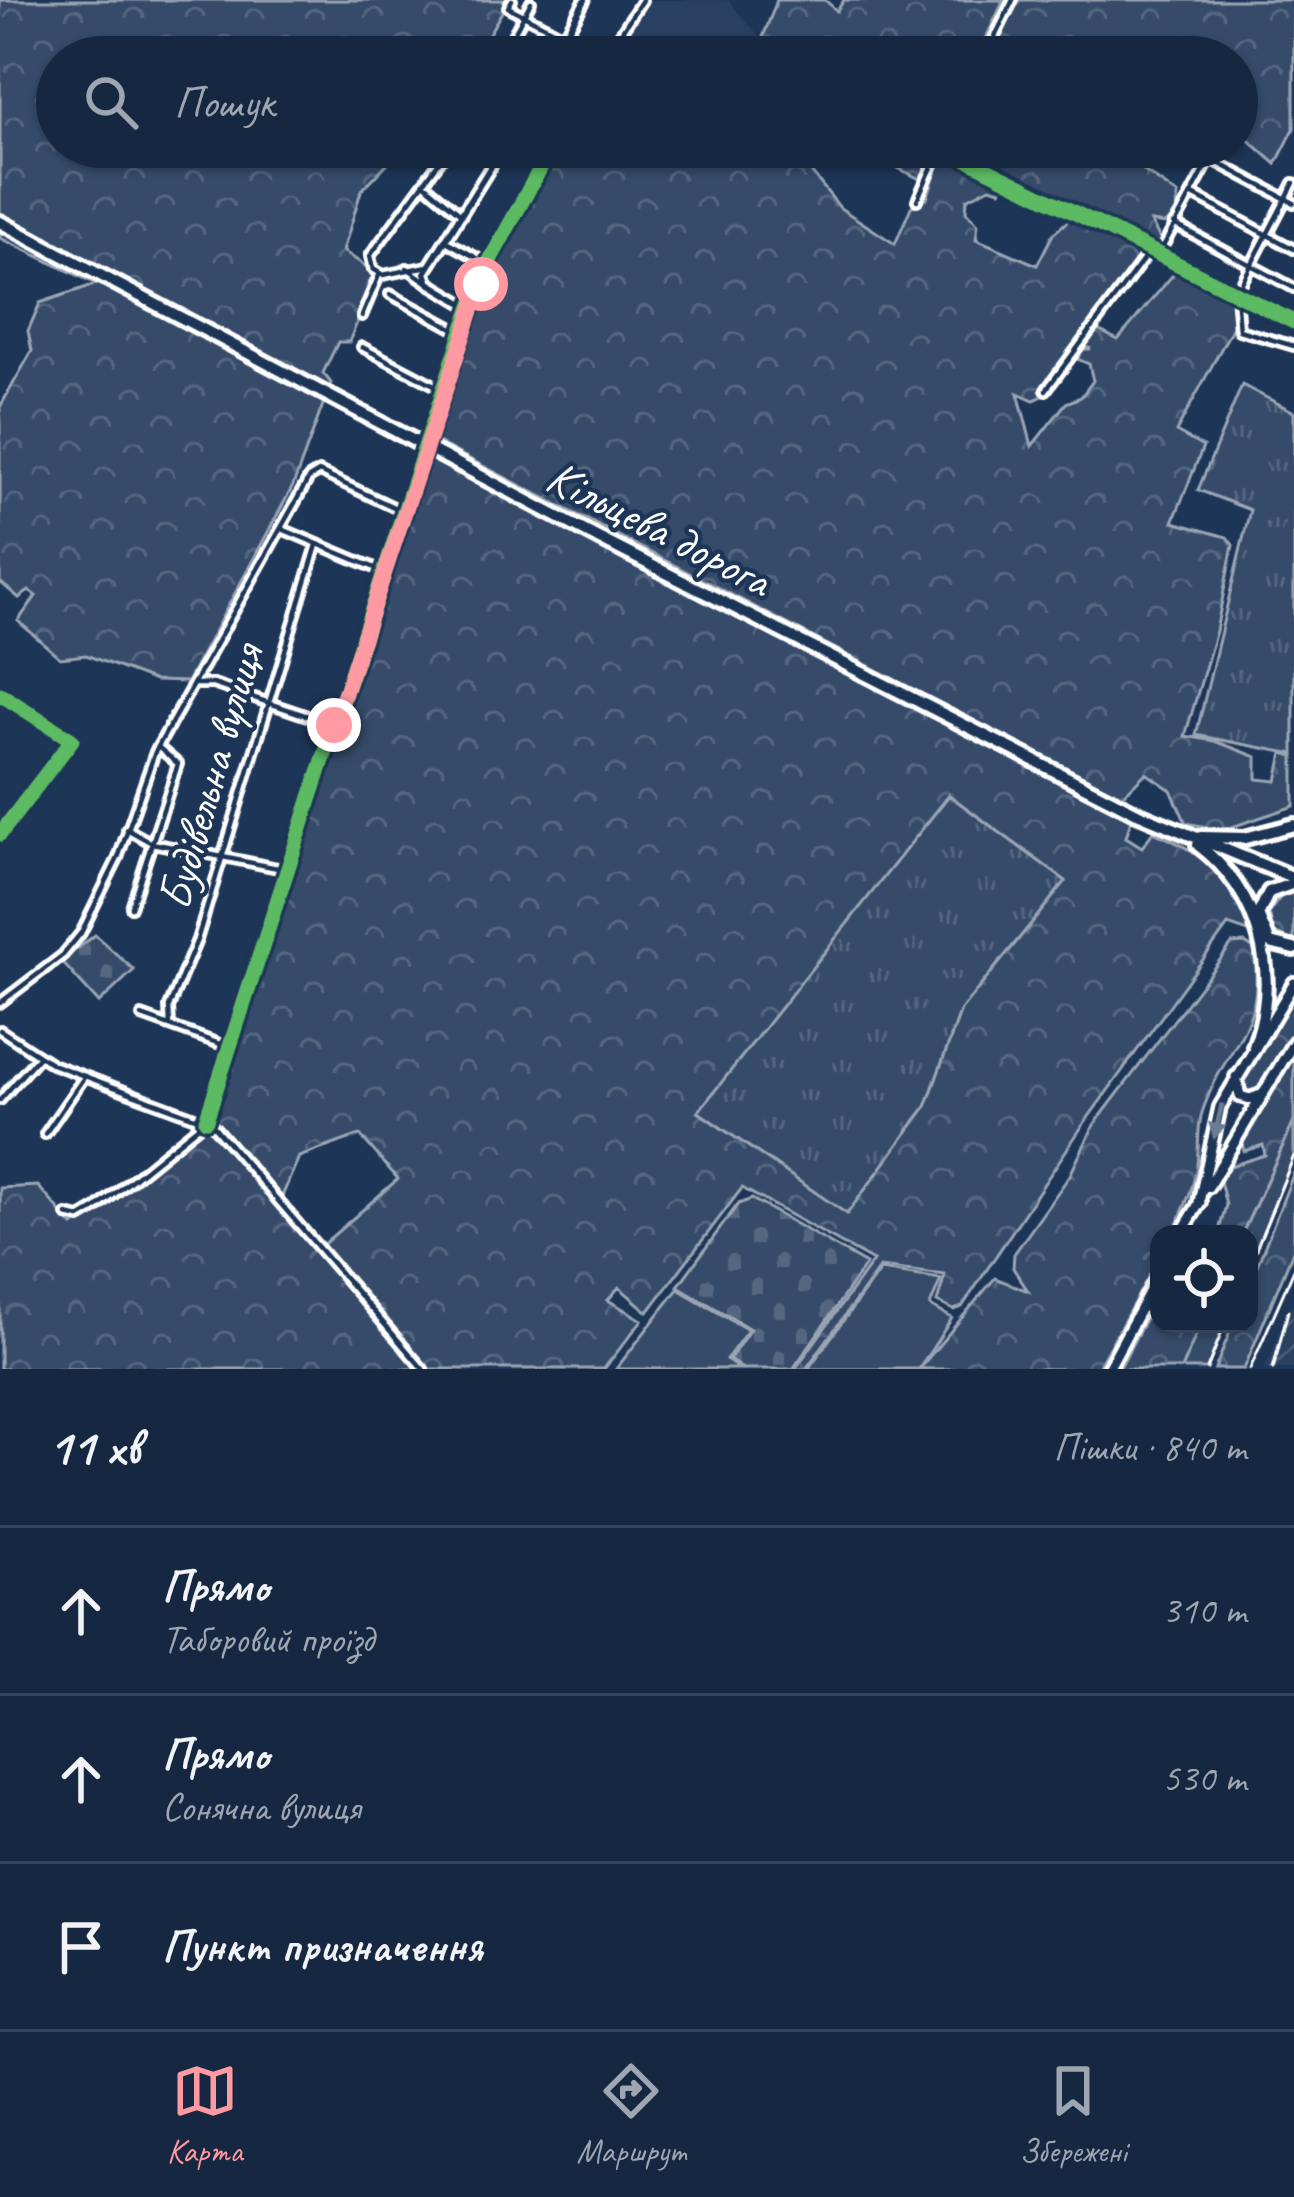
<!DOCTYPE html>
<html lang="uk">
<head>
<meta charset="utf-8">
<style>
	:root { --surface:#162841; --page:#23344c; --text:#f1f3f6; --muted:#9ea6b1; --line:#35445a; --accent:#ff9aa2 }
	body { margin:0; font-family:Caveat,sans-serif; background:var(--page); color:var(--text) }
	.controls { position:absolute; right:36px; bottom:36px; display:grid; overflow:hidden; border-radius:24px; box-shadow:0 3px 9px #0004 }
	.controls button { width:108px; height:108px; display:grid; place-items:center; padding:0; border:0; border-bottom:3px solid var(--line); background:var(--surface); color:var(--text); font:60px sans-serif }
	.stop { position:absolute; width:36px; height:36px; margin:-27px; border:9px solid #ff9aa2; border-radius:50%; background:#fff }
	.stop.end { background:#ff9aa2; border-color:#fff; box-shadow:0 3px 12px #0008 }
	.list { margin:0; padding:0; list-style:none }
	h2 { display:flex; justify-content:space-between; align-items:center; height:156px; margin:0; padding:0 48px; font-size:51px }
	h2 small { font-size:39px; font-weight:400; color:var(--muted) }
	.list li { display:grid; grid-template-columns:78px 1fr auto; gap:36px; align-items:center; box-sizing:border-box; height:168px; padding:0 48px; border-top:3px solid var(--line) }
	.list b { display:block; font-size:45px; white-space:nowrap }
	.list p { margin:0; font-size:39px; white-space:nowrap; color:var(--muted) }
	.list em { font-size:39px; font-style:normal; color:var(--muted) }
	.icon { flex:none; width:66px; height:66px; fill:none; stroke:currentColor; stroke-width:2; stroke-linecap:round; stroke-linejoin:round }
	.map { position:relative; flex:none; width:1294px; height:1369px; overflow:hidden }
	.search { position:absolute; background:var(--surface); box-shadow:0 3px 9px #0004; left:36px; right:36px; top:36px; height:132px; display:flex; align-items:center; gap:30px; box-sizing:border-box; padding:0 42px; border-radius:66px; color:var(--muted); font-size:45px }
	.sheet { height:660px; background:var(--surface) }
	nav { display:flex; justify-content:space-around; align-items:center; box-sizing:border-box; height:168px; border-top:3px solid var(--line); background:var(--surface); font-size:33px; color:var(--muted) }
	nav a { display:grid; justify-items:center; gap:6px }
	nav .on { color:var(--accent) }
	.map>svg:first-child { display:block }
</style>
</head>
<body>
<div class="map">
<svg width="1294" height="1369" viewBox="0 0 1294 1369">
	<defs>
		<pattern id="industrial-furrows" width="10" height="10" patternUnits="userSpaceOnUse" patternTransform="scale(3)"><rect width="10" height="10" fill="#2a4161"/><path d="M-1 1l2-2M0 10L10 0M9 11l2-2" fill="none" stroke="#4a5e79"/></pattern>
		<pattern id="grass-tufts" width="24" height="20" patternUnits="userSpaceOnUse" patternTransform="scale(3)"><rect width="24" height="20" fill="#364b69"/><path d="M3 7l-1-3M5 7V3M7 7l1-3M15 17l-1-3M17 17v-4M19 17l1-3" fill="none" stroke="#546680"/></pattern>
		<pattern id="forest-crowns" width="20" height="18" patternUnits="userSpaceOnUse" patternTransform="scale(3)"><rect width="20" height="18" fill="#364b69"/><path d="M2 6a3 3 0 1 1 6 0M12 15a3 3 0 1 1 6 0" fill="none" stroke="#546680"/></pattern>
		<pattern id="cemetery-stones" width="16" height="16" patternUnits="userSpaceOnUse" patternTransform="scale(3)"><rect width="16" height="16" fill="#364b69"/><path d="M2 7V4a2 2 0 0 1 4 0v3zM10 15v-3a2 2 0 0 1 4 0v3z" fill="#546680"/></pattern>
	</defs>
	<rect width="100%" height="100%" fill="#1d3557"/>
	<filter id="ink" filterUnits="userSpaceOnUse"><feTurbulence type="fractalNoise" baseFrequency=".00833" numOctaves="2"/><feDisplacementMap in="SourceGraphic" scale="24" xChannelSelector="R" yChannelSelector="G"/><feConvolveMatrix kernelMatrix="1 2 1 2 8 2 1 2 1" color-interpolation-filters="sRGB"/></filter>
	<g filter="url(#ink)">
		<path fill="#2a4161" d="M646 0H728L777 57H630L617 52Z"/>
		<path fill="url(#industrial-furrows)" d="M1294 1301V1369H1265Z"/>
		<path fill="url(#grass-tufts)" stroke="#9aa5b4" stroke-width="3" d="M1242 385 1294 412V754L1196 735 1250 510 1198 490Z
			M949 795 1066 881 961 1010 926 1107 847 1215 697 1111Z"/>
		<path fill="url(#forest-crowns)" stroke="#9aa5b4" stroke-width="3" fill-rule="evenodd" d="M0 0H509L475 57H57V147H403L361 191 343 251 377 274 349 342H338L323 373 331 383 293 486 187 682 155 681 86 655 60 658 18 621 36 596 29 591 19 598 0 582V407L32 351 28 331 40 303 96 284 0 238Z
			M777 0H825L837 11 844 0H1004L977 57H776L759 48Z
			M1014 0H1294V129L1276 164 1244 136 1248 120 1237 113V57H986Z
			M560 147H791L840 208 895 244 911 207 927 198 939 163 960 159 1002 184 1001 190 990 187 967 199 966 212 978 224 976 239 1037 265 1053 234 1070 219 1145 253 1043 396 1034 400 1018 393 1032 446 1066 403 1081 397 1093 381 1089 364 1075 358 1079 349H1091L1082 346 1094 328 1118 340 1176 271 1233 297 1234 325 1176 432 1203 447 1173 522 1227 537 1233 545 1216 631 1185 736 1215 741 1257 757V779L1277 781 1283 753 1294 756V806L1223 830 1186 823 1171 790 1146 773 1121 797 433 440 500 255Z
			M855 147H936V150L920 179Z
			M951 147H1150L1144 171 1178 195 1176 212 1166 224 1151 222 1162 242 1152 250Z
			M433 458 1131 820 1126 837 1142 847 1153 832C1212 855 1226 878 1251 933L1228 925 1085 1122 962 1307 954 1310 937 1302 945 1275 880 1267 806 1369H795L873 1261 742 1188 648 1312 619 1287 608 1300 642 1320 604 1369H424L320 1247 398 1179 360 1135 299 1157 280 1201 227 1142 419 1369H0V1188L38 1186 73 1226 207 1121 223 1135 209 1118 402 525 426 459ZM949 795 1066 881 961 1010 926 1107 847 1214 698 1112Z
			M1294 893V941H1292L1273 932 1269 912 1282 895Z
			M1245 943 1254 949C1266 1032 1228 1039 1204 1107 1196 1126 1200 1151 1196 1172 1192 1191 1181 1217 1172 1234H1159V1258L1097 1369H919L995 1278 1028 1291 1013 1268 1014 1254 1070 1175 1094 1125 1232 944Z
			M1294 991V1031L1256 1093 1243 1095 1237 1081Z
			M1294 1053V1122L1242 1234H1226L1220 1227 1226 1205 1219 1177 1224 1168 1265 1155 1263 1145 1244 1151 1241 1140Z
			M1294 1172V1249L1244 1369H1215L1233 1324H1249V1286Z
			M1159 1293V1324H1201L1181 1369H1119Z"/>
		<path fill="url(#cemetery-stones)" stroke="#9aa5b4" stroke-width="3" d="M95 935 134 970 99 1003 61 961Z
			M752 1199 866 1264 793 1369H743L729 1360 750 1329 678 1286 738 1204Z"/>
		<path fill="#364b69" stroke="#9aa5b4" stroke-width="3" d="M1294 1122V1156L1249 1266V1234H1242Z
			M880 1270 941 1279 930 1306 952 1318 919 1369H808Z
			M678 1289 748 1330 726 1360 739 1369H616Z
			M1201 1324H1225L1207 1369H1181Z"/>
		<g fill="none" stroke-linecap="round" stroke-linejoin="round">
			<defs>
				<path id="minor" d="M512 0 508 7 605 57
					M501 57 531 2
					M605 57 642 0
					M985 57 1013 0
					M507 147 539 164
					M943 147 1294 322
					M1149 152 1152 147
					M1211 159 1294 203
					M1294 183 1236 294 1239 330 1294 346
					M425 184 462 215
					M1193 195 1294 249
					M917 200 941 147
					M1174 224 1294 288
					M446 241 488 264
					M1160 252 1217 147
					M428 266 383 275 373 269 370 256 450 147
					M407 268 427 282
					M390 294 462 333
					M471 308 488 264 552 147
					M362 316 380 273
					M362 347 442 389
					M1046 390 1149 252
					M282 529 380 570
					M193 684H213L334 725
					M0 694 72 740 0 834
					M127 829 152 843 288 870
					M131 907 178 764 158 747
					M0 1003 63 955 81 933 118 858 155 752 309 478 319 472 402 511
					M142 1016 231 1048
					M170 1025 169 1007 197 940 317 545
					M0 1030 52 1064 211 1123 423 1369
					M0 1100 38 1057
					M206 1120 423 446
					M45 1134 85 1076
					M67 1215 80 1218 97 1208 206 1120"/>
				<path id="tertiary" d="M553 57 585 0
					M423 446 471 308 429 283 425 273 503 147"/>
				<path id="primary" d="M1236 1077 1240 1096 1250 1099 1261 1095
					M1208 1187 1294 1042
					M1199 1202 1220 1107 1294 983
					M1181 1234 1200 1202
					M1108 1369 1159 1274"/>
				<path id="trunk" d="M0 222 596 537 1137 813 1294 878
					M1201 837 1245 838 1294 825
					M1198 845C1260 892 1281 974 1254 1047
					M1294 883 1269 892 1258 915 1270 943 1294 949"/>
			</defs>
			<use href="#minor" stroke="#fff" stroke-width="14"/>
			<use href="#tertiary" stroke="#fff" stroke-width="15"/>
			<use href="#primary" stroke="#fff" stroke-width="18"/>
			<use href="#trunk" stroke="#fff" stroke-width="20"/>
			<use href="#minor" stroke="#1d3557" stroke-width="4.5"/>
			<use href="#tertiary" stroke="#1d3557" stroke-width="6"/>
			<use href="#primary" stroke="#1d3557" stroke-width="9"/>
			<use href="#trunk" stroke="#1d3557" stroke-width="10"/>
			<path stroke="#fff" stroke-width="3" d="M1249 1266 1294 1156
				M1207 1369 1225 1324
				M1250 1369 1294 1269
				M1273 1369 1288 1311"/>
			<defs>
				<path id="cycleway" d="M943 147 1294 322
					M0 694 72 740 0 834
					M206 1120 462 333 488 264 552 147"/>
			</defs>
			<use href="#cycleway" stroke="#1d3557" stroke-width="22"/>
			<use href="#cycleway" stroke="#5cba63" stroke-width="15"/>
		</g>
		<defs><path id="oneway-solid" d="M-6-.8H1V-3.2L6.5 0L1 3.2V.8H-6Z" transform="scale(3)"/></defs>
		<use fill="#6c7c92" href="#oneway-solid" transform="translate(1218 1121) rotate(103)"/>
	</g>
	<g fill="none" stroke-linecap="round" stroke-linejoin="round" filter="url(#ink)">
		<path stroke="#ff9aa2" stroke-width="15" d="M334 725 481 284"/>
	</g>
	<g text-anchor="middle" dominant-baseline="central" stroke-width="9" stroke-linejoin="round" paint-order="stroke">
		<g font-size="48" fill="#fff" stroke="#1d3557">
			<text transform="translate(659 528) rotate(27)">Кільцева дорога</text>
			<text transform="translate(210 777) rotate(-74)">Будівельна вулиця</text>
		</g>
	</g>
</svg>
<div class="controls">
<button><svg class="icon" aria-label="locate" viewBox="0 0 24 24"><circle cx="12" cy="12" r="6"/><path d="M12 2v4M12 18v4M2 12h4M18 12h4"/></svg></button>
</div>
<div class="stop" style="left:481px;top:284px"></div>
<div class="stop end" style="left:334px;top:725px"></div>
<div class="search"><svg class="icon" aria-label="search" viewBox="0 0 24 24"><circle cx="10" cy="10" r="6"/><path d="M15 15l6 6"/></svg>Пошук</div>
</div>
<section class="sheet">
<h2>11 хв<small>Пішки · 840 m</small></h2>
<ul class="list">
<li><svg class="icon" aria-label="ahead" viewBox="0 0 24 24"><path d="M12 20V5M6 11l6-6 6 6"/></svg><div><b>Прямо</b><p>Таборовий проїзд</p></div><em>310 m</em></li>
<li><svg class="icon" aria-label="ahead" viewBox="0 0 24 24"><path d="M12 20V5M6 11l6-6 6 6"/></svg><div><b>Прямо</b><p>Сонячна вулиця</p></div><em>530 m</em></li>
<li><svg class="icon" aria-label="arrive" viewBox="0 0 24 24"><path d="M6 21V4h12l-3 4 3 4H6"/></svg><div><b>Пункт призначення</b></div></li>
</ul>
</section>
<nav>
<a class="on"><svg class="icon" aria-label="map" viewBox="0 0 24 24"><path d="M3 6l6-2 6 2 6-2v14l-6 2-6-2-6 2zM9 4v14M15 6v14"/></svg>Карта</a>
<a><svg class="icon" aria-label="directions" viewBox="0 0 24 24"><path d="M12 3l9 9-9 9-9-9zM9 14v-3h6M13 9l2 2-2 2"/></svg>Маршрут</a>
<a><svg class="icon" aria-label="saved" viewBox="0 0 24 24"><path d="M7 4h10v16l-5-4-5 4z"/></svg>Збережені</a>
</nav>
</body>
</html>
